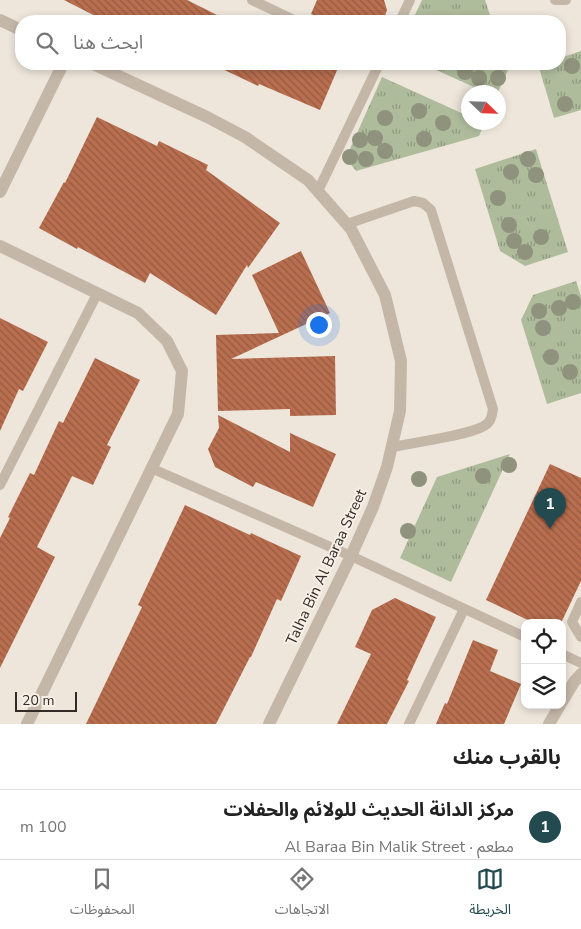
<!DOCTYPE html>
<html lang="ar">
<head>
<meta charset="utf-8">
<style>
	:root { --surface:#fff; --page:#f2f2f2; --text:#222; --muted:#767676; --line:#e0e0e0; --accent:#224a4f }
	body { margin:0; font-family:"Nunito Sans","Noto Sans Arabic",sans-serif; background:var(--page); color:var(--text); direction:rtl }
	.controls { position:absolute; right:15px; bottom:15px; display:grid; overflow:hidden; border-radius:10px; box-shadow:0 2px 8px #0003 }
	.controls button { width:45px; height:45px; display:grid; place-items:center; padding:0; border:0; border-bottom:1px solid var(--line); background:var(--surface); color:var(--text); font:25px sans-serif }
	.compass { position:absolute; left:461px; top:85px; width:45px; height:45px; border-radius:50%; background:var(--surface); box-shadow:0 2px 8px #0003; rotate:113deg }
	.scale { position:absolute; left:15px; bottom:12px; width:62px; box-sizing:border-box; padding-left:5px; border:2px solid #332b27; border-top:0; font-size:14px; line-height:18px; white-space:nowrap; color:#332b27; -webkit-text-stroke:4px #f7f0e6; paint-order:stroke }
	.you { position:absolute; left:318px; top:324px; width:18px; height:18px; margin:-12px; border:4px solid #fff; border-radius:50%; background:#1a73e8; box-shadow:0 0 0 8px #1a73e833 }
	.badge { display:grid; place-items:center; width:32px; height:32px; border-radius:50%; background:var(--accent); color:#fff; font-size:16px; font-weight:700 }
	.pin { position:absolute; translate:-50% -41px; filter:drop-shadow(0 1px 2px #0008) }
	.pin::after { content:''; position:absolute; top:26px; width:18px; height:15px; background:inherit; clip-path:polygon(0 0,100% 0,50% 100%) }
	.list { margin:0; padding:0; list-style:none }
	h2 { display:flex; justify-content:space-between; align-items:center; height:65px; margin:0; padding:0 20px; font-size:21px }
	h2 small { font-size:16px; font-weight:400; color:var(--muted) }
	.list li { display:grid; grid-template-columns:32px 1fr auto; gap:15px; align-items:center; box-sizing:border-box; height:70px; padding:0 20px; border-top:1px solid var(--line) }
	.list b { display:block; font-size:19px; white-space:nowrap }
	.list p { margin:0; font-size:16px; white-space:nowrap; color:var(--muted) }
	.list em { font-size:16px; font-style:normal; color:var(--muted) }
	.icon { flex:none; width:28px; height:28px; fill:none; stroke:currentColor; stroke-width:2; stroke-linecap:round; stroke-linejoin:round }
	.map { position:relative; flex:none; width:581px; height:724px; overflow:hidden; direction:ltr }
	.search { position:absolute; background:var(--surface); box-shadow:0 2px 8px #0003; left:15px; right:15px; top:15px; height:55px; display:flex; align-items:center; gap:12px; box-sizing:border-box; padding:0 18px; border-radius:20px; color:var(--muted); font-size:19px }
	.sheet { height:135px; background:var(--surface) }
	nav { display:flex; justify-content:space-around; align-items:center; box-sizing:border-box; height:70px; border-top:1px solid var(--line); background:var(--surface); font-size:14px; color:var(--muted) }
	nav a { display:grid; justify-items:center; gap:2px }
	nav .on { color:var(--accent) }
	.map>svg:first-child { display:block }
</style>
</head>
<body>
<div class="map">
<svg width="581" height="724" viewBox="0 0 581 724">
	<defs>
		<pattern id="grass-tufts" width="24" height="20" patternUnits="userSpaceOnUse" patternTransform="scale(1.25)"><rect width="24" height="20" fill="#afbc9c"/><path d="M3 7l-1-3M5 7V3M7 7l1-3M15 17l-1-3M17 17v-4M19 17l1-3" fill="none" stroke="#8f997f"/></pattern>
		<pattern id="building-back-hatch" width="6" height="6" patternUnits="userSpaceOnUse" patternTransform="scale(1.25)"><rect width="6" height="6" fill="#b86e4f"/><path d="M-1 5l2 2M0 0l6 6M5-1l2 2" fill="none" stroke="#965b42"/></pattern>
	</defs>
	<rect width="100%" height="100%" fill="#eee6db"/>
	<path fill="url(#grass-tufts)" d="M422 0H485L492 21H412Z
		M581 51V110L554 118 538 64H560V58Z
		M423 64H506L508 70 498 92H485Z
		M382 77 468 116V122L484 124 479 136 356 171 346 158Z
		M536 149 568 252 525 266 500 251 475 169Z
		M576 281 581 296V393L547 404 521 320 533 295Z
		M510 454 451 582 400 558 437 477Z"/>
	<path fill="url(#building-back-hatch)" d="M64 0H187L229 21H105Z
		M317 0H384L387 10 383 21H328L311 14Z
		M212 64H329L338 68 320 110 259 84 258 86Z
		M97 117 157 146 159 141 208 165 206 170 280 223 248 268 247 265 216 315 150 273 145 283 78 247 77 249 39 228 64 182 65 183Z
		M301 251 330 313 231 359 335 356 336 415 290 416V409L218 411 216 335 279 333 252 275Z
		M0 318 48 342 23 391 19 389 0 431Z
		M95 358 140 380 107 445 111 447 93 485 72 476 37 547 55 557 0 668V538L10 518 8 517 30 473 34 475 59 421 63 423Z
		M218 415 290 452V433L336 454 313 507 256 482 253 487 215 467 208 449 219 428Z
		M550 464 581 478V581L561 623H534L486 600Z
		M185 505 250 535 251 533 301 556 281 601 277 599 251 657H250L216 724H86L142 607 138 605Z
		M395 598 436 617 407 680 409 681 387 724H337L371 654 355 647 372 610Z
		M473 640 498 650 490 671 521 684 504 724H436L445 703 447 704Z"/>
	<g fill="none" stroke-linecap="round" stroke-linejoin="round">
		<path stroke="#c5b7a8" stroke-width="10" d="M252 0 296 21
			M555 0H566
			M400 21 410 0
			M318 191 379 64
			M347 224 414 201 423 203 431 210 493 409C492 414 492 419 488 423 477 435 410 443 392 447
			M151 468 351 556 525 637
			M0 485 97 294
			M581 602 572 622 581 637
			M562 654 581 663
			M409 724 464 609"/>
		<path stroke="#c5b7a8" stroke-width="12" d="M0 20 21 30
			M93 64 207 117 245 137 308 180 351 229 385 295 401 361 400 411 387 467 373 507 351 556 269 724
			M0 192 63 64
			M0 246 138 313 167 341 182 371 178 414 27 724
			M562 702 574 682 581 674
			M549 724 560 705"/>
	</g>
	<g fill="#8f927c">
		<circle cx="572" cy="66" r="8"/>
		<circle cx="465" cy="72" r="8"/>
		<circle cx="479" cy="78" r="8"/>
		<circle cx="498" cy="78" r="8"/>
		<circle cx="565" cy="104" r="8"/>
		<circle cx="419" cy="111" r="8"/>
		<circle cx="385" cy="118" r="8"/>
		<circle cx="443" cy="123" r="8"/>
		<circle cx="375" cy="138" r="8"/>
		<circle cx="424" cy="139" r="8"/>
		<circle cx="360" cy="140" r="8"/>
		<circle cx="385" cy="151" r="8"/>
		<circle cx="350" cy="157" r="8"/>
		<circle cx="366" cy="159" r="8"/>
		<circle cx="528" cy="159" r="8"/>
		<circle cx="511" cy="172" r="8"/>
		<circle cx="536" cy="175" r="8"/>
		<circle cx="498" cy="198" r="8"/>
		<circle cx="509" cy="225" r="8"/>
		<circle cx="541" cy="237" r="8"/>
		<circle cx="514" cy="241" r="8"/>
		<circle cx="525" cy="252" r="8"/>
		<circle cx="573" cy="302" r="8"/>
		<circle cx="559" cy="308" r="8"/>
		<circle cx="539" cy="311" r="8"/>
		<circle cx="543" cy="328" r="8"/>
		<circle cx="551" cy="357" r="8"/>
		<circle cx="570" cy="372" r="8"/>
		<circle cx="509" cy="465" r="8"/>
		<circle cx="483" cy="476" r="8"/>
		<circle cx="419" cy="479" r="8"/>
		<circle cx="408" cy="531" r="8"/>
	</g>
	<g text-anchor="middle" dominant-baseline="central" stroke-width="4" stroke-linejoin="round" paint-order="stroke">
		<g font-size="15" fill="#332b27" stroke="#f7f0e6">
			<text transform="translate(326 567) rotate(-65)">Talha Bin Al Baraa Street</text>
		</g>
	</g>
</svg>
<div class="controls">
<button><svg class="icon" aria-label="locate" viewBox="0 0 24 24"><circle cx="12" cy="12" r="6"/><path d="M12 2v4M12 18v4M2 12h4M18 12h4"/></svg></button>
<button><svg class="icon" aria-label="layers" viewBox="0 0 24 24"><path d="M12 4l9 5-9 5-9-5zM3 14l9 5 9-5"/></svg></button>
</div>
<svg class="compass" viewBox="-18 -18 36 36"><path d="M0-13l5 13h-10z" fill="#e53935"/><path d="M0 13l5-13h-10z" fill="#767676"/></svg>
<div class="scale">20 m</div>
<div class="you"></div>
<div class="pin badge" style="left:550px;top:529px">1</div>
<div class="search"><svg class="icon" aria-label="search" viewBox="0 0 24 24"><circle cx="10" cy="10" r="6"/><path d="M15 15l6 6"/></svg>ابحث هنا</div>
</div>
<section class="sheet">
<h2>بالقرب منك<small></small></h2>
<ul class="list">
<li><span class="badge">1</span><div><b>مركز الدانة الحديث للولائم والحفلات</b><p>مطعم · Al Baraa Bin Malik Street</p></div><em>100 m</em></li>
</ul>
</section>
<nav>
<a class="on"><svg class="icon" aria-label="map" viewBox="0 0 24 24"><path d="M3 6l6-2 6 2 6-2v14l-6 2-6-2-6 2zM9 4v14M15 6v14"/></svg>الخريطة</a>
<a><svg class="icon" aria-label="directions" viewBox="0 0 24 24"><path d="M12 3l9 9-9 9-9-9zM9 14v-3h6M13 9l2 2-2 2"/></svg>الاتجاهات</a>
<a><svg class="icon" aria-label="saved" viewBox="0 0 24 24"><path d="M7 4h10v16l-5-4-5 4z"/></svg>المحفوظات</a>
</nav>
</body>
</html>
